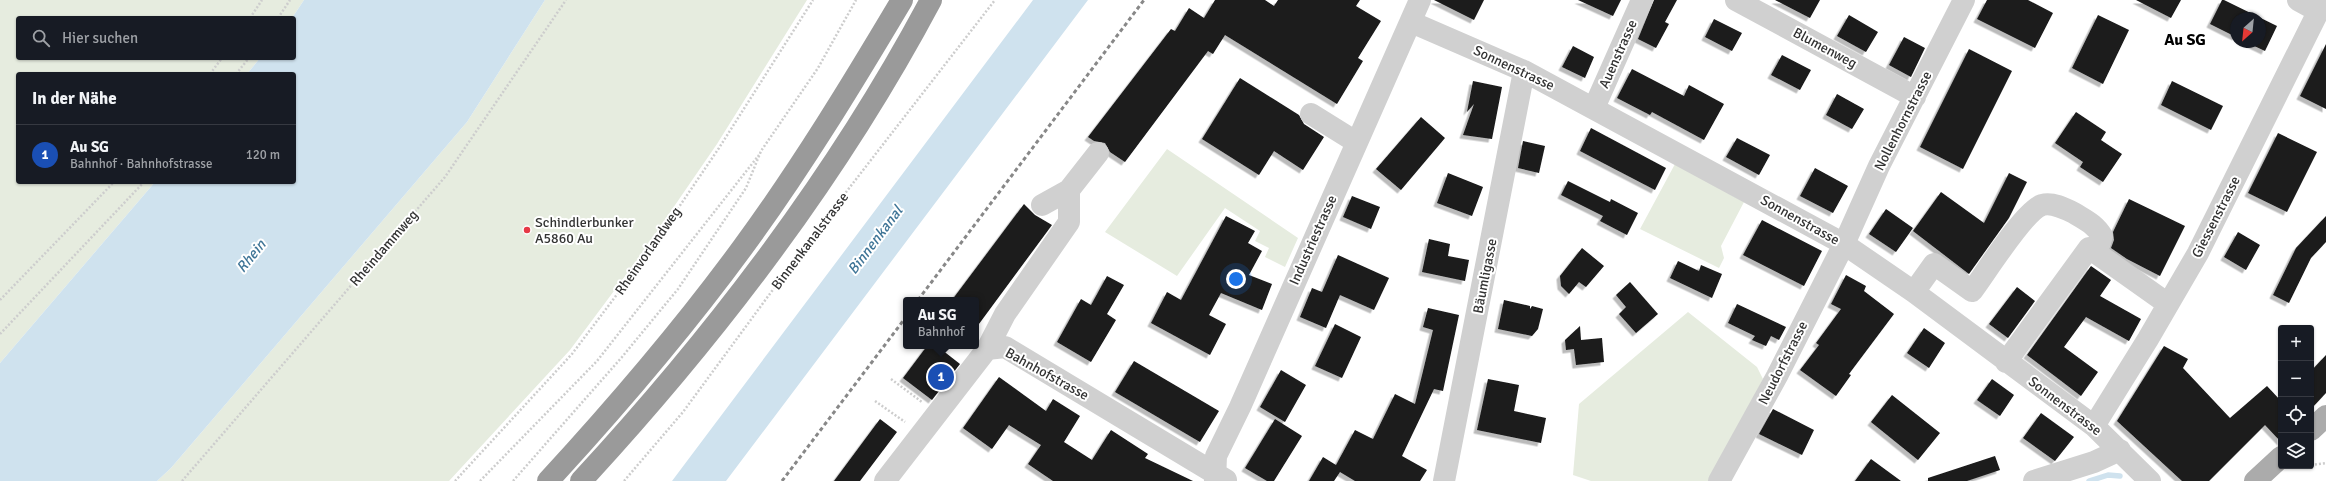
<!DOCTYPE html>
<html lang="de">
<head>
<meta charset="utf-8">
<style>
	:root { --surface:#171b24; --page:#242831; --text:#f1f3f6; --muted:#9ea1a6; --line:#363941; --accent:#e63946 }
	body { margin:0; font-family:Signika,sans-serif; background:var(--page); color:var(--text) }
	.controls { position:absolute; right:12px; bottom:12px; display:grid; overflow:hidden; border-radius:4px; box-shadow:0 1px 3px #0004 }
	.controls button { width:36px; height:36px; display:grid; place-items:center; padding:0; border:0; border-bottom:1px solid var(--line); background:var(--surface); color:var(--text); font:20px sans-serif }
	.compass { position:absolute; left:2230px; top:12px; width:36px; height:36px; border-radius:50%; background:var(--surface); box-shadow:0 1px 3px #0004; rotate:207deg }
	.you { position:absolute; left:1236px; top:279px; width:14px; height:14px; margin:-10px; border:3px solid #fff; border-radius:50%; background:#1a73e8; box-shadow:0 0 0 6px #1a73e833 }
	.badge { display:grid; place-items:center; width:26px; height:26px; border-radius:50%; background:var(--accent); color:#fff; font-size:13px; font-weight:700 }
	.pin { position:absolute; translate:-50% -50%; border:2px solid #fff; box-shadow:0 1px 4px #0006 }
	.popup { position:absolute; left:903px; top:297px; width:76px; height:52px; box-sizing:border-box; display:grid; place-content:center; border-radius:4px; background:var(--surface); filter:drop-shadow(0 1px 3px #0005); font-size:13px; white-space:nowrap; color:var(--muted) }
	.popup b { font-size:15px; color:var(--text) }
	.popup::after { content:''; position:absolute; left:50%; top:100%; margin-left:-8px; border:8px solid transparent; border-top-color:var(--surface) }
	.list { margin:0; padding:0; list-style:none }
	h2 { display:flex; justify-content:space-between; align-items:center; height:52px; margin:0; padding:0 16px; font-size:17px }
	h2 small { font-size:13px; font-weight:400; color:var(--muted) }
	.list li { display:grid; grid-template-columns:26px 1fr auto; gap:12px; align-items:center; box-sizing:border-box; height:60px; padding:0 16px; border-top:1px solid var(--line) }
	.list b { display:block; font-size:15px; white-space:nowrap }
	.list p { margin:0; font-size:13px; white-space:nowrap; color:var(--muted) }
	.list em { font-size:13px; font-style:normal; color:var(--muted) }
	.icon { flex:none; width:22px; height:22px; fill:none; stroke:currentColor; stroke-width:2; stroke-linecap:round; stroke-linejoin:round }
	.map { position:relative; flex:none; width:2326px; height:481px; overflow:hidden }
	.search { position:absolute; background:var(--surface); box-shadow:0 1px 3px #0004; left:16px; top:16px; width:280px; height:44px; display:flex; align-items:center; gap:10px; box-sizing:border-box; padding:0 14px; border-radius:4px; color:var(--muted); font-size:15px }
	.panel { position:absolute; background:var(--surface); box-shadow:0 1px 3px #0004; left:16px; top:72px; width:280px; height:112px; border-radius:4px }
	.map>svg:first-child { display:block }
</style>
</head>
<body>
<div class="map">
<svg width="2326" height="481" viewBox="0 0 2326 481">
	<defs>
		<filter id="shadow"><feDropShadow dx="-3.5" dy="3.5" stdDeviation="0" flood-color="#0004"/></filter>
	</defs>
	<rect width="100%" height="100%" fill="#fff"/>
	<path fill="#e6ecdf" d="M0 0H304L292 18H18V58H260L247 74H18V182H155L0 363Z
		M545 0H807L717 144 640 256 570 350 449 481H157L171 468 467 122Z
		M1167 149 1298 238 1285 267 1265 257 1269 248 1255 241 1260 231 1225 208 1177 276 1105 232Z
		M1675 164 1744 202 1721 246 1724 258 1719 268 1640 229Z
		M1688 312 1757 367 1763 379 1710 481H1591L1573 475 1579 404Z"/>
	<path fill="#cfe2ee" d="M304 0H545L467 122 171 468 157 481H0V363L155 182H294V74H247L260 58H294L292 18Z
		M1033 0H1088L726 481H672Z"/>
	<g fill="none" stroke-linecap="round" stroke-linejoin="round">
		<path stroke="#cfe2ee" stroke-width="5.5" d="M2089 481 2108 475 2120 476"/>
	</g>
	<path fill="#1a1a1a" filter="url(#shadow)" d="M1215 0H1265L1274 6 1278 0H1360L1356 6 1381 21 1358 58 1363 61 1337 104 1225 35 1213 54 1208 51 1125 162 1110 152 1105 143 1094 141 1088 137 1171 29 1175 31 1189 8 1204 18Z
		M1434 0H1484L1474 20Z
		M1578 0H1621L1613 16Z
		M1654 0H1677L1665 22 1669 24 1656 48 1638 39Z
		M1775 0H1820L1810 18Z
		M1987 0H2028L2053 13 2035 48 1977 19Z
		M2136 0H2181L2171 18Z
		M2222 0H2224L2277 26 2265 51 2246 42H2260V18H2236V37L2210 24Z
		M1849 15 1878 32 1866 52 1837 36Z
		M2098 15 2129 30 2103 84 2072 68Z
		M1714 19 1742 33 1732 51 1705 37Z
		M1904 37 1925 48 1911 77 1889 65Z
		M2326 44V109L2300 96Z
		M1573 46 1594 57 1585 78 1562 67Z
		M1969 49 2012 71 1963 169 1920 147Z
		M1782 55 1811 70 1800 90 1771 75Z
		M1632 69 1684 96 1689 85 1724 104 1704 140 1652 112 1650 115 1617 98Z
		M1240 78 1299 115 1304 124 1324 137 1303 170 1274 151 1259 175 1202 139Z
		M1473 81 1502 87 1492 139 1463 135 1474 104 1467 112Z
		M2172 81 2223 106 2211 130 2161 105Z
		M1837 94 1864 109 1852 129 1826 115Z
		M2076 112 2106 132 2101 140 2122 154 2103 182 2080 167 2083 162 2055 143Z
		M1421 117 1445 138 1401 190 1376 169Z
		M1591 128 1666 168 1655 190 1580 151Z
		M2278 133 2317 152 2287 212 2248 193Z
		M1737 138 1770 155 1759 175 1726 157Z
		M1523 141 1545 146 1539 173 1518 168Z
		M1815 168 1848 186 1833 213 1800 196Z
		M1448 173 1483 187 1472 216 1437 203Z
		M2009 173 2027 182 2009 218 1969 274 1913 231 1941 192 1984 223Z
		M1568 181 1610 202 1611 199 1638 213 1627 235 1600 221 1603 216 1561 195Z
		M1352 196 1380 207 1371 229 1343 217Z
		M2129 199 2185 226 2160 276 2127 259 2111 248 2114 240 2113 232Z
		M1024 204 1035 215 1052 225 976 328V300H952Z
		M1886 209 1913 228 1896 252 1869 234Z
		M1226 216 1255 231 1248 243 1262 251 1249 275 1272 284 1262 310 1221 293 1209 315 1226 324 1210 355 1151 323 1167 292 1181 300Z
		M2326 216V242L2311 258 2289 303 2273 295 2296 248Z
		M1762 220 1822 251 1804 286 1743 255Z
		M2238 232 2260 245 2246 270 2224 257Z
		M1429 239 1450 244 1448 256 1469 260 1465 281 1422 272Z
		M1582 248 1604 266 1586 287 1579 282 1569 294 1561 286 1560 276Z
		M1338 255 1389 278 1374 310 1340 295 1326 328 1300 317 1312 288 1322 292Z
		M1678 261 1699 271 1701 265 1722 274 1712 298 1670 278Z
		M2091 266 2111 280 2100 296 2141 319 2129 341 2086 317 2064 347 2098 372 2081 396 2027 355Z
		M1846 275 1866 286 1864 291 1894 314 1849 374 1851 375 1836 396 1800 370 1819 345 1816 343 1841 309 1831 304Z
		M1107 276 1124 285 1107 314 1116 320 1091 362 1057 342 1081 299 1091 305Z
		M1630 282 1658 314 1636 333 1619 314 1626 307 1616 295Z
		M2017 287 2035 301 2008 338 1989 324Z
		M1504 300 1530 306V309L1532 306 1543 309 1538 329 1532 336 1498 329Z
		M1737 304 1786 327 1779 340 1771 336 1766 346 1752 340 1755 336 1728 323Z
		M1428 308 1459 315 1443 391 1434 389 1402 456 1427 470 1420 481H1355L1340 472 1334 481H1309L1323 457 1336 465 1355 430 1373 439 1395 394 1415 404 1433 330 1423 327Z
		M1335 324 1361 337 1342 378 1315 366Z
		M1580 326 1581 340 1602 338 1604 362 1576 365 1574 349 1566 350 1565 340Z
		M1924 328 1945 343 1929 368 1907 353Z
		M927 346H937L960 364 932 400 903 378Z
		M2164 346 2188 359 2183 368 2230 418 2267 386 2281 401V442L2265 425 2209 481H2182L2117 421Z
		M2326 355V393L2311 409V371Z
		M1134 361 1219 411 1200 442 1115 392Z
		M1281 370 1306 385 1285 422 1260 407Z
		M999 377 1046 411 1053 399 1080 416 1064 442 1092 460 1111 430 1148 454 1145 458 1193 481H1053L1028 464 1041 445 1009 425 992 449 963 428Z
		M1488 379 1519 385 1514 411 1546 418 1541 443 1477 430Z
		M1992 379 2014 395 2000 416 1977 400Z
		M1892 395 1940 433 1918 460 1871 422Z
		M1773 409 1814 430 1802 455 1759 434Z
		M2041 413 2074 437 2055 461 2023 438Z
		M880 419 897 432 860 481H834Z
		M1275 419 1302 436 1274 481H1267L1245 468Z
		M1995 456 2000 470 1967 481H1928V478Z
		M1871 459 1901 481H1855Z"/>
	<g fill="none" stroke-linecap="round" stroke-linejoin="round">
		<path stroke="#cdcdcd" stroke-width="2.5" stroke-dasharray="2 2" stroke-linecap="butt" d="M250 18 262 0
			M278 18 290 0
			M210 74 222 58
			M236 74 249 58
			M0 300 114 182
			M0 334 144 182
			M891 379 922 402
			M875 401 905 422
			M2311 465 2326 463
			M2298 467 2306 466
			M182 481 445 177 566 0
			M455 481 572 354 643 260 719 148 813 0
			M480 481 597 361 759 155
			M513 481 622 357 678 289 746 188 761 151 818 68 856 0
			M624 481 683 412 819 227 995 0"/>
		<path stroke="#d0d0d0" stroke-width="22" d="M1736 0 1915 97
			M2298 0 2318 11
			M1411 22 1524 71 1844 244 1914 292 2094 426 2150 481
			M1594 108 1642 0
			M1311 114 1356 142
			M1042 205 1069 190
			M1914 292 1934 264 1972 291C1985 274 2024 211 2042 205 2052 202 2064 208 2074 213 2085 220 2095 224 2102 236L2096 252
			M987 349 1005 314 1069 222V190L1098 153
			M2006 362 2089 248 2168 304
			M2094 426 2148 339 2198 253 2324 0
			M885 481 987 349 1005 347 1226 480
			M1215 481 1216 456 1240 407 1420 0
			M1444 481 1524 71
			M1719 481 1777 376 1844 244 1879 166 1964 0
			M2034 481 2094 462 2120 450"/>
		<path stroke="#ababab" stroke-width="22" d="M2311 430 2326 416
			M2255 481 2281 457"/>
		<path stroke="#9a9a9a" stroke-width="22" d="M548 481C617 406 683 329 743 247 801 168 852 84 902 0
			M581 481C715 336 838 175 931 0"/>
		<path stroke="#888" stroke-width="3" stroke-dasharray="4 3" stroke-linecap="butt" d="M918 300 1144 0
			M782 481 906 317"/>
	</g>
	<circle fill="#e63946" stroke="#fff" stroke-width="1.5" cx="527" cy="230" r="4"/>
	<g text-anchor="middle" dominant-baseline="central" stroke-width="4" stroke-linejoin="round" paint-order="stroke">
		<g font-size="14" fill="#333" stroke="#fff">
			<text transform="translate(1825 48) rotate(28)">Blumenweg</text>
			<text transform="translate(1618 54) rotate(-66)">Auenstrasse</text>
			<text transform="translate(1514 68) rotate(25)">Sonnenstrasse</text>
			<text transform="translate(1903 121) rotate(-63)">Nollenhornstrasse</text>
			<text transform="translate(2216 217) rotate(-63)">Giessenstrasse</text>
			<text transform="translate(1800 220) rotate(29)">Sonnenstrasse</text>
			<text transform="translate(1313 240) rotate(-66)">Industriestrasse</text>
			<text transform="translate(810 241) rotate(-53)">Binnenkanalstrasse</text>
			<text transform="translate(384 248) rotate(-49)">Rheindammweg</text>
			<text transform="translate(648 251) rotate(-55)">Rheinvorlandweg</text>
			<text transform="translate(1485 276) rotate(-79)">Bäumligasse</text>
			<text transform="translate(1783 363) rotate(-63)">Neudorfstrasse</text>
			<text transform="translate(1047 374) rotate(29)">Bahnhofstrasse</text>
			<text transform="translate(2065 406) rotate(37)">Sonnenstrasse</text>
		</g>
		<g font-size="14" fill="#333" stroke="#fff" text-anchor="start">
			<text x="535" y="222">Schindlerbunker<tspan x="535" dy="16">A5860 Au</tspan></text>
		</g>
		<g font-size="15" font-style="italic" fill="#3f7597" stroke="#fff">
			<text transform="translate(875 240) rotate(-53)">Binnenkanal</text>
			<text transform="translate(251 256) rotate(-51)">Rhein</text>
		</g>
		<g font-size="16" font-weight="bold" fill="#000" stroke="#fff">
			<text x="2185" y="40">Au SG</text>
		</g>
	</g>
</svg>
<div class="controls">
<button>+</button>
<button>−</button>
<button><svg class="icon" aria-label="locate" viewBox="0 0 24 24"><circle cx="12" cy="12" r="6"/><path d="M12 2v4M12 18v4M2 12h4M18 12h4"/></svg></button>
<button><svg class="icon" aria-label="layers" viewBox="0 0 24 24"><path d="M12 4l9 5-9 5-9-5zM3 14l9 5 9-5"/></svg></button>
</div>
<svg class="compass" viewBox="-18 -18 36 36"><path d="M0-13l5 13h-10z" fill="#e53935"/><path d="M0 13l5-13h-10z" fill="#9ea1a6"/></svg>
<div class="you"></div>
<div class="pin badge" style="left:941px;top:377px;background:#1a4fb4">1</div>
<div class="popup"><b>Au SG</b>Bahnhof</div>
<div class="search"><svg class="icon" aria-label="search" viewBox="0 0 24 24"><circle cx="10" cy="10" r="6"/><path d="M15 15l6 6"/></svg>Hier suchen</div>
<section class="panel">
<h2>In der Nähe<small></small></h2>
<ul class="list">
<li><span class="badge" style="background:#1a4fb4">1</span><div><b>Au SG</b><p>Bahnhof · Bahnhofstrasse</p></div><em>120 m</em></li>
</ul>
</section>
</div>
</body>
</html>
